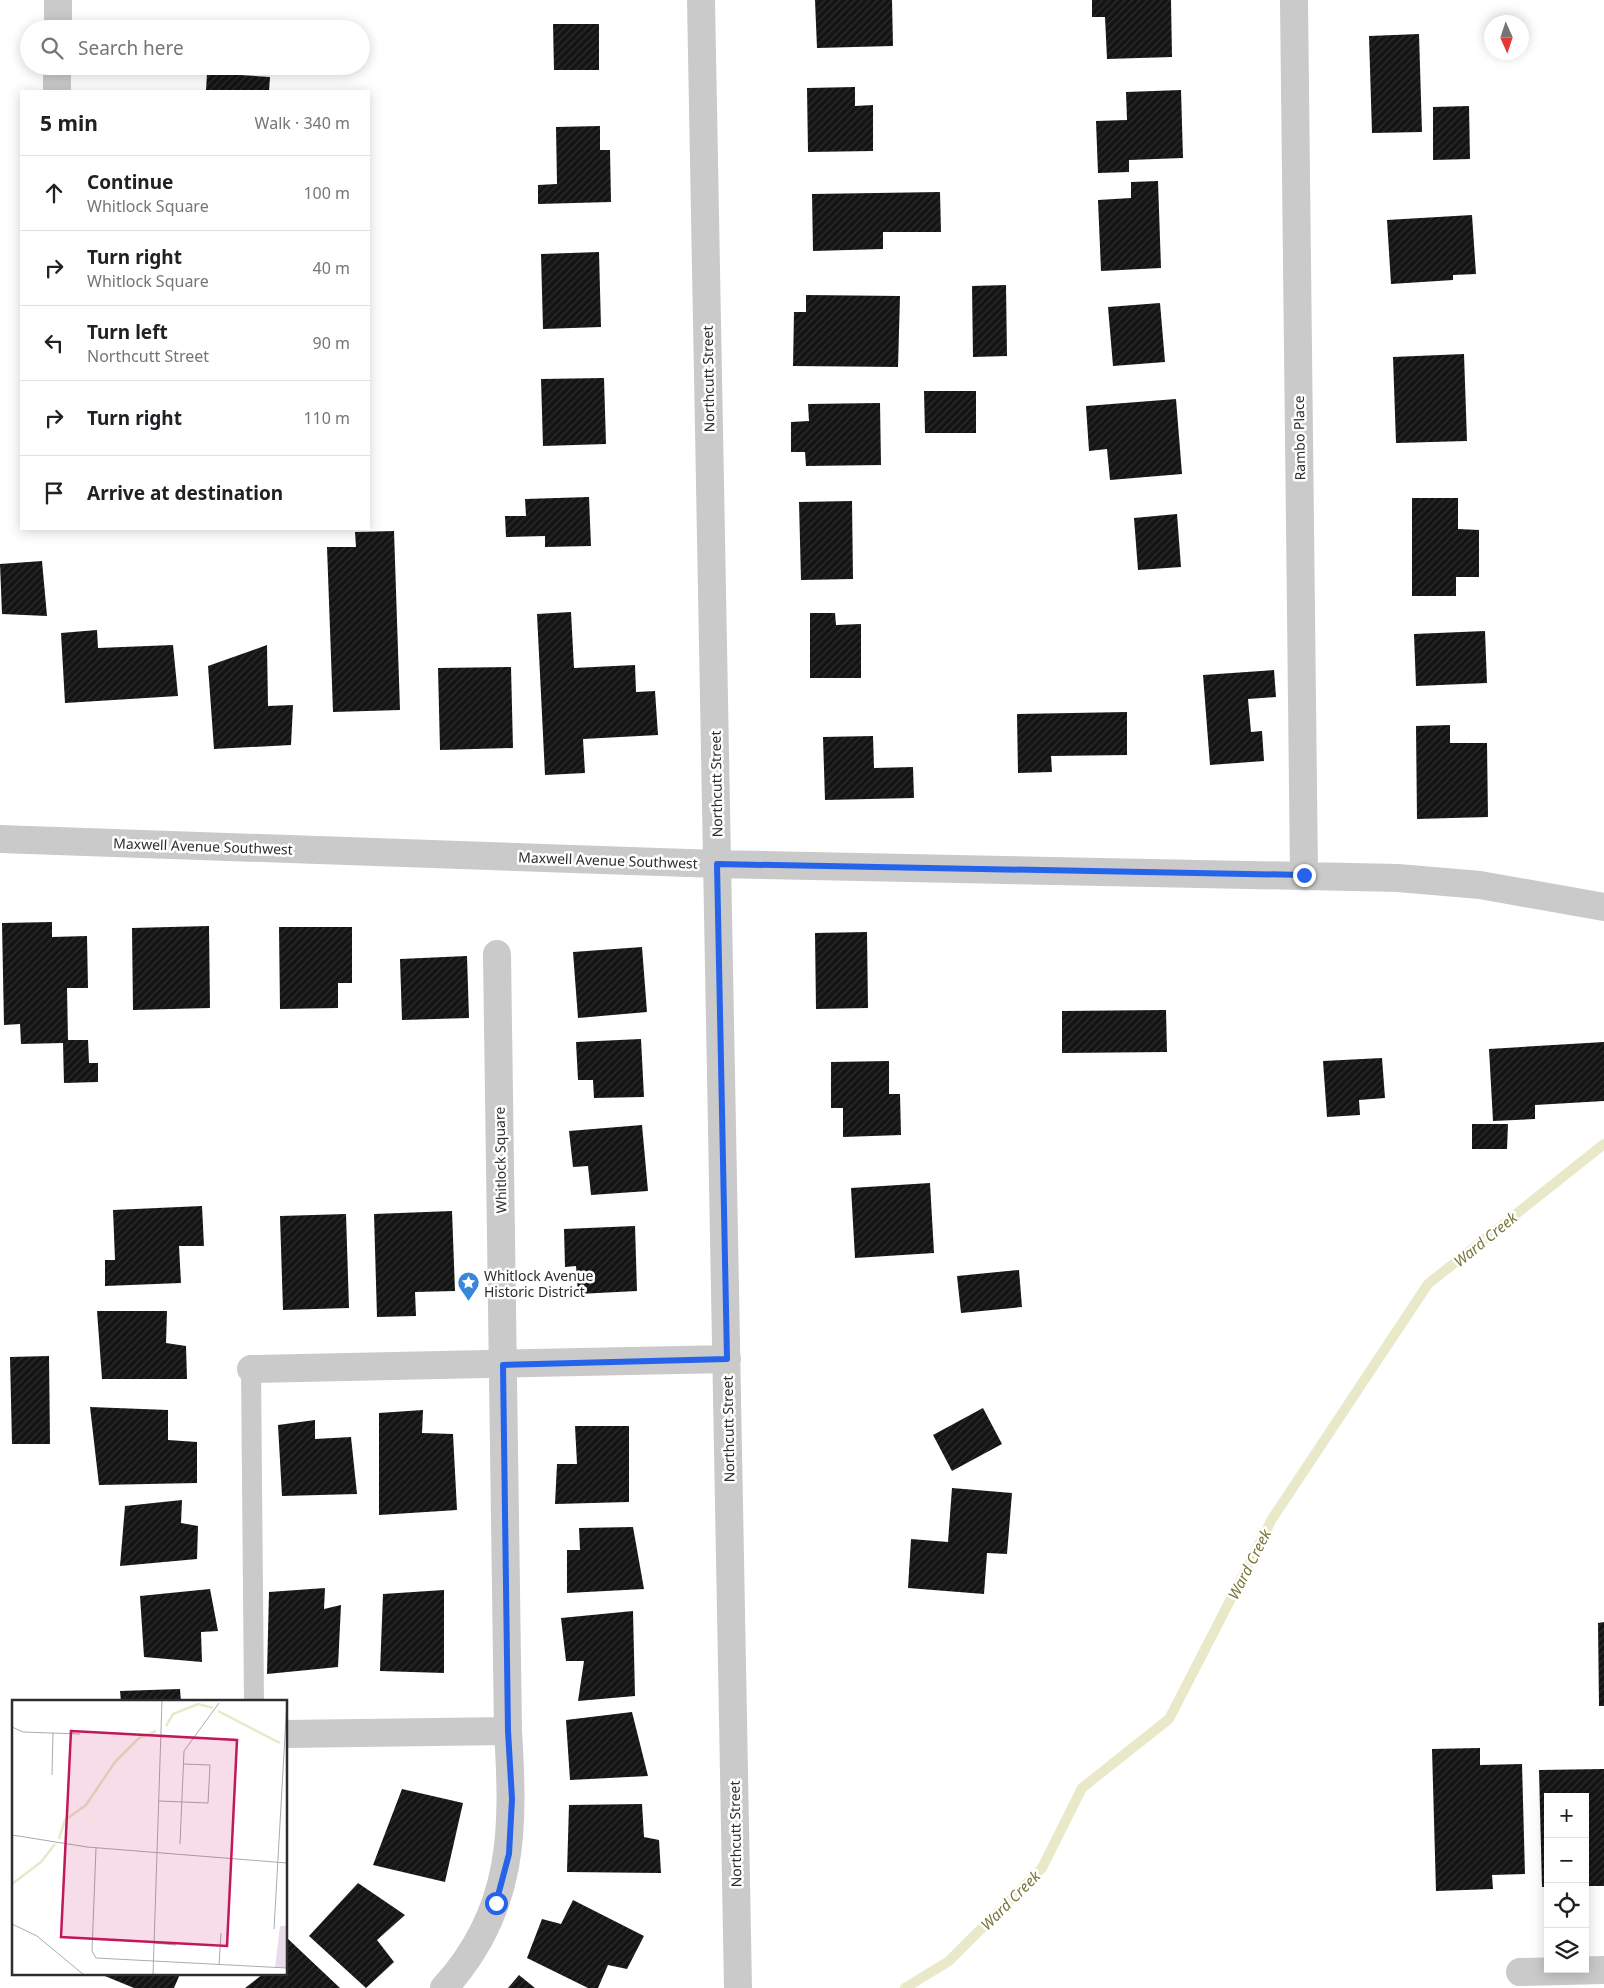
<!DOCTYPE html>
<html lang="en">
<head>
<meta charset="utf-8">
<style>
	:root { --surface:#fff; --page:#f6f6f6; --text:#202124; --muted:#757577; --line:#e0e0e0 }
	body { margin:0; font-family:"Noto Sans",sans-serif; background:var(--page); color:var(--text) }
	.controls { position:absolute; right:15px; bottom:15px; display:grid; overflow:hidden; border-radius:0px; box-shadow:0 2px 12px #0003 }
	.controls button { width:45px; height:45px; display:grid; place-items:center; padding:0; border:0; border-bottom:1px solid var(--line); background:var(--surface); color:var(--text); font:25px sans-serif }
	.compass { position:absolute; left:1484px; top:15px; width:45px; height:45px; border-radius:50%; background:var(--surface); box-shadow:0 2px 12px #0003; rotate:177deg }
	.stop { position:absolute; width:15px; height:15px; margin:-11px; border:4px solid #2563eb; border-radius:50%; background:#fff }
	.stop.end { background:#2563eb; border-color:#fff; box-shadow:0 1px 5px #0008 }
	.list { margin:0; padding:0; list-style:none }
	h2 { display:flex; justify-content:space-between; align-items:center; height:65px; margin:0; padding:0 20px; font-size:21px }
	h2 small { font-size:16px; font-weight:400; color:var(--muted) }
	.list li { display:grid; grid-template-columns:32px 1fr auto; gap:15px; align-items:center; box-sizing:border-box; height:75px; padding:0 20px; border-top:1px solid var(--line) }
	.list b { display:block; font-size:19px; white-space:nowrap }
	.list p { margin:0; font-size:16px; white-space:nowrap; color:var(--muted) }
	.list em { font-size:16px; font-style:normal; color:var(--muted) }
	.icon { flex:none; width:28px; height:28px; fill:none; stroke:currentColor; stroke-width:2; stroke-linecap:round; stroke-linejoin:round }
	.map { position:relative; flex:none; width:1604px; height:1988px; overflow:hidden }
	.search { position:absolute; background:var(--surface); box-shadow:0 2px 12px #0003; left:20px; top:20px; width:350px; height:55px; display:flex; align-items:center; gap:12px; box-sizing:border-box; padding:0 18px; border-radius:28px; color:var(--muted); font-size:19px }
	.panel { position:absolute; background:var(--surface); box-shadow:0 2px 12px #0003; left:20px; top:90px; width:350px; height:440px; border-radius:0px }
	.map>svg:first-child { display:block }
</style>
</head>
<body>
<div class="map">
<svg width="1604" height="1988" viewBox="0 0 1604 1988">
	<defs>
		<pattern id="building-hatch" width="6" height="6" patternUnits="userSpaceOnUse" patternTransform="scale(1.25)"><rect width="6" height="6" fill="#141414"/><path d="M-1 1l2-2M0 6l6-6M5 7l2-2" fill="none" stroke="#2e2e2e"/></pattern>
	</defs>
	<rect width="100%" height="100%" fill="#fff"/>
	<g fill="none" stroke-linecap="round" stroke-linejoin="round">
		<path stroke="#e9e8c8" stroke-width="10" d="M905 1988 949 1961 1042 1868 1082 1788 1169 1719 1272 1519 1428 1284 1604 1144"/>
	</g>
	<path fill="url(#building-hatch)" d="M815 0H892L893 46 817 48Z
		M1092 0H1171L1172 57 1107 59 1105 17H1092Z
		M553 24H599V70H554Z
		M1419 34 1422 132 1372 133 1369 36Z
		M207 73 270 77 269 91H206Z
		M855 87V106L873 105V151L808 152 807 88Z
		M1181 90 1183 158 1129 160V172L1098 173 1096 121 1127 120 1126 92Z
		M1469 106 1470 159 1433 160V107Z
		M600 126V150H610L611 202 538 204V185L557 184 556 127Z
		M1158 181 1161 268 1101 271 1098 200 1131 198V182Z
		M940 192 941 232H883V249L813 251 812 194Z
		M1472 215 1476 274 1453 275V280L1391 284 1387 220Z
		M599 252 601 327 543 329 541 254Z
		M1006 285 1007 356 973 357 972 286Z
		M806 295 900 296 898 367 793 366 794 312H806Z
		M1160 303 1165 362 1113 366 1108 307Z
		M1464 354 1467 441 1396 443 1393 357Z
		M604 378 606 444 543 446 541 379Z
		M924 391H976V433H925Z
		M1176 399 1182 474 1110 480 1107 449 1089 451 1086 406Z
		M880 403 881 465 806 466 805 452H791V422L809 421 808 404Z
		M589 497 591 546 545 547V536L506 537 505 516H526L525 499Z
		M1412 498H1458V529L1479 530V577H1456V596H1412Z
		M852 501 853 579 801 580 799 502Z
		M1177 514 1181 567 1138 570 1134 518Z
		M394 531 400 710 333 712 327 547H356L355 532Z
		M42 561 47 616 2 614 0 564Z
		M571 612 574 668 635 665 636 692 655 691 658 735 583 739 585 773 545 775 537 614Z
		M810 613H835L836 625 861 624V678H810Z
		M97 630 98 648 173 645 178 696 65 703 61 633Z
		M1485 631 1487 683 1416 686 1414 634Z
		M267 645 268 706 293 705 291 745 214 749 208 666Z
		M511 667 513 748 440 750 438 668Z
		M1274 670 1276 697 1248 699 1251 732 1262 731 1264 761 1210 765 1203 675Z
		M1127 712V755L1051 756 1052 772 1018 773 1017 714Z
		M1450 725V743H1487L1488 817 1417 819 1416 726Z
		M873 736 874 768 913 767 914 798 825 800 823 737Z
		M52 922V937L87 936 88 988H67L68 1040H88L89 1063H98V1082L64 1083 63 1043 21 1044 20 1024 4 1025 2 923Z
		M209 926 210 1008 133 1010 132 928Z
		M279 927H352V983H338V1008L280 1009Z
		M867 932 868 1008 816 1009 815 933Z
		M642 947 647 1012 578 1018 573 952Z
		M467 956 469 1018 402 1020 400 959Z
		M1166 1010 1167 1052 1062 1053V1011Z
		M641 1039 644 1097 594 1098 593 1080H578L576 1042Z
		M1604 1042V1101L1535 1105V1119L1493 1121 1489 1049Z
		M1382 1058 1385 1098 1359 1100 1360 1115 1327 1117 1323 1061Z
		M889 1061V1094H900L901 1135 843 1137V1108H831V1062Z
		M1472 1124H1508L1507 1149H1472Z
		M642 1125 648 1191 591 1195 588 1166 573 1167 569 1131Z
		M930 1183 934 1253 855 1258 851 1188Z
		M202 1206 204 1246H179L181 1283 105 1286V1260H115L113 1210Z
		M452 1211 455 1291 415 1292 416 1316 377 1317 374 1214Z
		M346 1214 349 1308 283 1310 280 1216Z
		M635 1226 637 1291 578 1294 576 1266 565 1267 564 1229Z
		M1019 1270 1022 1307 961 1313 957 1276Z
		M97 1311H167L166 1343 186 1346 187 1379H102Z
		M49 1356 50 1444H12L10 1357Z
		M90 1407 168 1410V1440L197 1442V1483L99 1485Z
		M983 1408 1002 1444 952 1471 933 1435Z
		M423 1410 422 1433 453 1434 457 1510 379 1515V1413Z
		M315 1420V1439L351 1437 357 1494 282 1496 278 1425Z
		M575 1426H629V1502L555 1504 557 1464H577Z
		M952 1488 1012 1493 1007 1554 987 1553 984 1594 908 1588 911 1539 948 1542Z
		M182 1500 181 1523 198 1526 197 1559 120 1566 125 1506Z
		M633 1527 644 1589 567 1593V1550H580L579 1528Z
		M325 1588 324 1609 341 1605 338 1667 267 1674 269 1592Z
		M210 1589 218 1631 201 1632 202 1662 144 1657 140 1596Z
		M444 1590V1673L380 1671 383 1594Z
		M633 1611 635 1696 578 1701 584 1661H566L561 1618Z
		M1604 1622V1706H1599L1598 1623Z
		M180 1689 181 1702H121L120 1691Z
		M632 1712 648 1776 570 1780 566 1720Z
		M1480 1748V1765L1522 1764 1525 1874 1492 1875 1493 1889 1436 1891 1432 1749Z
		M1604 1769V1886H1585V1797H1548V1887H1542L1539 1770Z
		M402 1789 463 1803 445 1882 373 1865Z
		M642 1804 644 1837 659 1840 661 1873 567 1872 569 1805Z
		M358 1883 405 1915 377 1940 394 1962 366 1988 309 1936Z
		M573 1900 644 1936 627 1969 608 1965 598 1988H588L527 1958 542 1919 561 1924Z
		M286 1937 340 1988H245L263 1974H286Z
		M100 1974H180L174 1988H134Z
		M519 1975 535 1988H508Z"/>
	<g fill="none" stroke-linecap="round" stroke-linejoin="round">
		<path stroke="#cacaca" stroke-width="20" d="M251 1369 254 1702"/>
		<path stroke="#cacaca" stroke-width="28" d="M701 0 738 1988
			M1294 0 1304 875
			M58 29V0
			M57 91V66
			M0 839 717 864 1398 878 1480 885 1604 907
			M251 1369 727 1359
			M286 1734 508 1731
			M1520 1972 1604 1970
			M444 1988C515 1910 514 1829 508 1731L497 954"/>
	</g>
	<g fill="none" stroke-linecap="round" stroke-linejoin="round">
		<path stroke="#2563eb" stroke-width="6" d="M496 1903 509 1854 512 1799 508 1731 503 1365 727 1359 717 864 1304 875"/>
	</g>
	<defs>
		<symbol id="sight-pin" viewBox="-11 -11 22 30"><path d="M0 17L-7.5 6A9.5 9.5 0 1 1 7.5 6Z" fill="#3987da" stroke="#fff"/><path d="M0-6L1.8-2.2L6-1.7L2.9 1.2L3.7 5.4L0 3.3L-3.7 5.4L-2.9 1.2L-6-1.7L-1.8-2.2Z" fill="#fff"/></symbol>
	</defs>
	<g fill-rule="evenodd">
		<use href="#sight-pin" x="456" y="1270" width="25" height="34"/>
	</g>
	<g text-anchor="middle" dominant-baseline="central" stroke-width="5" stroke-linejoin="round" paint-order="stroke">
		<g font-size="14" fill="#2d2d2d" stroke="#fff">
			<text transform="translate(708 379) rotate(-91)">Northcutt Street</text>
			<text transform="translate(1299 438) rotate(-91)">Rambo Place</text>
			<text transform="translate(716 784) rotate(-91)">Northcutt Street</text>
			<text transform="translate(203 846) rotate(2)">Maxwell Avenue Southwest</text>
			<text transform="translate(608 860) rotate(2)">Maxwell Avenue Southwest</text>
			<text transform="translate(500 1160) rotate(-91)">Whitlock Square</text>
			<text transform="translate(728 1429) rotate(-91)">Northcutt Street</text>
			<text transform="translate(735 1834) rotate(-91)">Northcutt Street</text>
		</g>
		<g font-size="14" fill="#2d2d2d" stroke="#fff" text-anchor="start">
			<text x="484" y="1275">Whitlock Avenue<tspan x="484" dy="16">Historic District</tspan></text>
		</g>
		<g font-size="15" font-style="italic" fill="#787639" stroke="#fff">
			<text transform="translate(1485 1239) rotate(-39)">Ward Creek</text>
			<text transform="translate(1249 1564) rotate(-63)">Ward Creek</text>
			<text transform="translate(1010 1900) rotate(-45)">Ward Creek</text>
		</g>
	</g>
	<g transform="translate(12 1700)">
		<rect width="275" height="275" fill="#fff"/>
		<path d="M268 226H275V268H263Z" fill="#eadbe9"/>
		<path fill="none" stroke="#e9e8c8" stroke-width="2.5" d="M206 11 268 43M154 26 161 14 186 4 201 8M47 139 53 120 74 105 103 62 127 38 144 31M0 184 29 162 43 144"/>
		<path fill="none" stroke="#ababab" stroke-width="1" d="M0 27 11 32 68 34M40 75 41 33M147 101 196 103 198 65 171 64M0 135 75 147 275 163M168 144 172 51 207 3M84 148 80 251 84 258 275 268M0 224 25 236 72 275M262 229 275 0M142 243 164 245M207 265 209 233M141 275 150 0"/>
		<path fill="#c2185b" fill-opacity="0.15" stroke="#c2185b" stroke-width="2.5" d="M59 31 225 40 215 246 49 237Z"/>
		<rect width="275" height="275" fill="none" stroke="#2d2d2d" stroke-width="2.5"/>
	</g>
</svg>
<div class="controls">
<button>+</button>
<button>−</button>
<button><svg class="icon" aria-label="locate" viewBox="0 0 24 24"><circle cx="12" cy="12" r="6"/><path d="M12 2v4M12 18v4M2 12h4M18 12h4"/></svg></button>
<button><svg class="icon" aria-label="layers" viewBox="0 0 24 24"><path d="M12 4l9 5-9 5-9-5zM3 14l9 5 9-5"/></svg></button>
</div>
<svg class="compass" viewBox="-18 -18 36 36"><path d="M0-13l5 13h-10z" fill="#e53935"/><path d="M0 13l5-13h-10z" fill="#757577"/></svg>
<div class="stop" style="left:496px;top:1903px"></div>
<div class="stop end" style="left:1304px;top:875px"></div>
<div class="search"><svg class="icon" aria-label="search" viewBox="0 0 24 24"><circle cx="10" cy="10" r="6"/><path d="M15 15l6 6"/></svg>Search here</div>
<section class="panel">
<h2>5 min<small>Walk · 340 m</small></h2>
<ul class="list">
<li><svg class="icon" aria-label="ahead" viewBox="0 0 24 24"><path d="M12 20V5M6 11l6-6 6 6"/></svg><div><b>Continue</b><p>Whitlock Square</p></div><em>100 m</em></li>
<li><svg class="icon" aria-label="right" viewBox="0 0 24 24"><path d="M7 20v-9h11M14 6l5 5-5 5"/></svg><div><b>Turn right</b><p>Whitlock Square</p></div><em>40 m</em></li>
<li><svg class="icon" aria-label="left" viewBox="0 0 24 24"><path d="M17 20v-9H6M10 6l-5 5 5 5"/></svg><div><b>Turn left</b><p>Northcutt Street</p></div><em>90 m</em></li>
<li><svg class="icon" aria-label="right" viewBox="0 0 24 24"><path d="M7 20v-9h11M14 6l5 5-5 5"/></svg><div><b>Turn right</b></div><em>110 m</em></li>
<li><svg class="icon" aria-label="arrive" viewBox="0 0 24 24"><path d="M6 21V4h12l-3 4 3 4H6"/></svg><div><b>Arrive at destination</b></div></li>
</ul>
</section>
</div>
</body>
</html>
